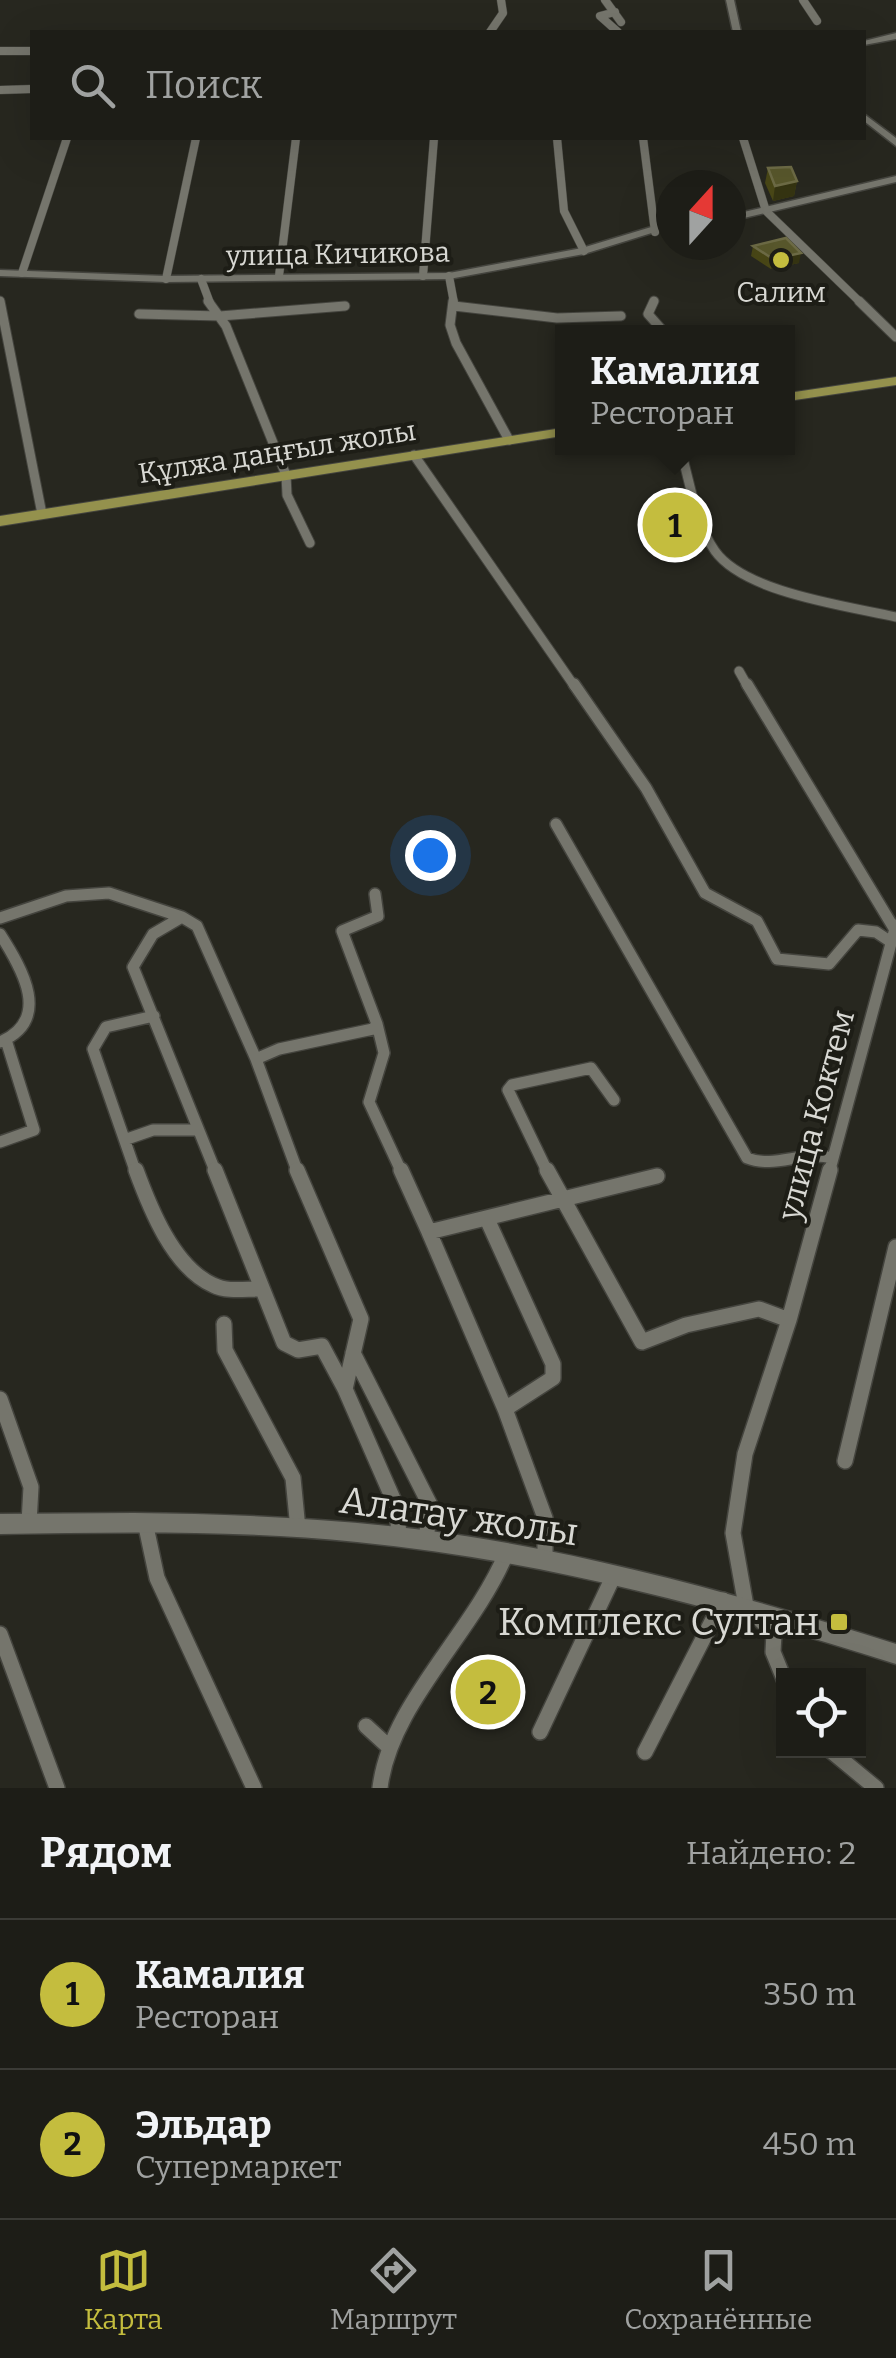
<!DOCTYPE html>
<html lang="ru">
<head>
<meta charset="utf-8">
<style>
	:root { --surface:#1d1d17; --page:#2a2a24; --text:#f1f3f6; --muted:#a0a2a1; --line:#3b3b36; --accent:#c4bd3e }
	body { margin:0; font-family:Bitter,serif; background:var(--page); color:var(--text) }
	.controls { position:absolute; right:30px; bottom:30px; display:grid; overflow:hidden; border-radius:0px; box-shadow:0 10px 40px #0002 }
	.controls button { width:90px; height:90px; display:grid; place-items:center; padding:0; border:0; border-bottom:2px solid var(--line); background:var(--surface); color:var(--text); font:50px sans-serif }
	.compass { position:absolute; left:656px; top:170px; width:90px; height:90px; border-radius:50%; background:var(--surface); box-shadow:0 10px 40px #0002; rotate:21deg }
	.you { position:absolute; left:430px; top:855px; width:35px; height:35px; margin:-25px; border:8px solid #fff; border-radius:50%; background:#1a73e8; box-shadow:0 0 0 15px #1a73e833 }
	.badge { display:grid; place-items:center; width:65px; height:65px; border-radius:50%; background:var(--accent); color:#111; font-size:32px; font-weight:700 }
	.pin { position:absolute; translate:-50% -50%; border:5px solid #fff; box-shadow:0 2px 10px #0006 }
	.popup { position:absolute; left:555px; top:325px; width:240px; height:130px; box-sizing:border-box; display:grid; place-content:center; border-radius:0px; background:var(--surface); filter:drop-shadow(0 2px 8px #0005); font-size:32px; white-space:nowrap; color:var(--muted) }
	.popup b { font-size:38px; color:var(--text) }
	.popup::after { content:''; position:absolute; left:50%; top:100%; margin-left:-20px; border:20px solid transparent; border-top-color:var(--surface) }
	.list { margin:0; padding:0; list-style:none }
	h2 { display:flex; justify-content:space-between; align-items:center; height:130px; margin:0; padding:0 40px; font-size:42px }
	h2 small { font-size:32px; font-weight:400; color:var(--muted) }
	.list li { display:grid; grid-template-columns:65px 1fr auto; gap:30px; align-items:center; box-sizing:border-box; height:150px; padding:0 40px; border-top:2px solid var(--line) }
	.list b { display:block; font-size:38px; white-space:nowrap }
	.list p { margin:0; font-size:32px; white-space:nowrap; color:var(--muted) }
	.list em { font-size:32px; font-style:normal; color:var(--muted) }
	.icon { flex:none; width:55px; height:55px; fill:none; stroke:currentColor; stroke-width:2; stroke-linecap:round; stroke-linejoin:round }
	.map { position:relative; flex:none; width:896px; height:1788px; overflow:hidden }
	.search { position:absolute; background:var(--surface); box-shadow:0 10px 40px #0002; left:30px; right:30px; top:30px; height:110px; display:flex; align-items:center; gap:25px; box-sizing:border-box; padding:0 35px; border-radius:0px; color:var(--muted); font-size:38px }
	.sheet { height:430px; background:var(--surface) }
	nav { display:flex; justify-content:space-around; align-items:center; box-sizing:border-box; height:140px; border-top:2px solid var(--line); background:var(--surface); font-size:28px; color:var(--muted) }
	nav a { display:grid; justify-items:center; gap:5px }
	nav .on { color:var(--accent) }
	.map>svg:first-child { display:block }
</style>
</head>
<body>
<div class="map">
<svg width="896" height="1788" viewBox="0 0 896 1788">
	<rect width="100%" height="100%" fill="#27271f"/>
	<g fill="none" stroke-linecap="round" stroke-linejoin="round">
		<defs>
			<path id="street-far3" d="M605 0 621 22
				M803 0 817 21
				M615 12 600 16 618 32
				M490 32 503 13 501 0
				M0 51H32
				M0 90 32 89
				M557 138 564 211 584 251
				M643 138 655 232
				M743 138 766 211 861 303
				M22 273 67 138
				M279 276 296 138
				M423 276 434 138
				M449 276 454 303
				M166 279 196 138
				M201 279 210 303"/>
			<path id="street-far2" d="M0 301 42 514
				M208 301 226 326 286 475 287 495 310 543
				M453 301 450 325 456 343 509 440
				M654 301 648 314 664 332
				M859 301 896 337
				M454 306 557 318 621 316
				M139 314 220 316 345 306
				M680 448C690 481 695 523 715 551 745 593 848 606 896 617
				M414 455 575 687
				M739 671 748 687"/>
			<path id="street-far1" d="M574 684 646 788 705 893 757 921 777 959 829 964 858 930 876 932 891 942
				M747 684 895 930
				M556 824 747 1158C775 1169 803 1150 832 1158
				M0 918 66 896 109 893 182 917
				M0 934C23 970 52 1020 0 1042
				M377 1024 384 1053 369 1102 402 1173
				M127 1139 153 1130H197
				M0 1142 34 1130 6 1040
				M136 1173 93 1049 106 1027 154 1016
				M216 1173 133 967 153 934 182 917 197 926 256 1059
				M298 1173 256 1059 279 1049 373 1029 377 1024 342 931 378 916 375 894
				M548 1173 508 1090 512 1085 591 1068 614 1100
				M829 1173 896 925"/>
			<path id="street" d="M136 1170C150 1208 173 1267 213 1285 227 1292 244 1289 259 1289
				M215 1170 284 1343 298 1350 322 1346 345 1389
				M297 1170 361 1319 345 1389 397 1508 399 1537
				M401 1170 429 1232
				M547 1170 642 1342 686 1325 759 1309 789 1320 745 1454 733 1533 746 1606 774 1633 773 1652 784 1679
				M487 1219 553 1364V1378L505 1409
				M789 1320 830 1170
				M224 1324 225 1350 293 1478 298 1529
				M353 1353 430 1505 426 1541
				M0 1399 31 1487 29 1523
				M845 1461 896 1247
				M145 1522 157 1578 254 1788
				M545 1561V1518L505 1409 429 1232 657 1176
				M0 1634 57 1788
				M366 1726 390 1748
				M540 1732 614 1575
				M830 1750 876 1788
				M645 1752 723 1600
				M380 1788C390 1704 472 1635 506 1554"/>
			<path id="secondary" d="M726 0H734L741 32H733Z
				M896 33V39L864 45V41Z
				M864 114 896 138V146L864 121Z
				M896 176V182L731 221V215Z
				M671 221V227L584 254 449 279 166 282 0 276V270L166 276 449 273 582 248Z
				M134 1513C230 1514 327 1518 423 1530 584 1551 741 1595 896 1644V1664C720 1608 541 1560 357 1542 238 1530 119 1532 0 1534V1514Z"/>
			<path id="primary" d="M896 377V385L788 401V393Z
				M562 428V436L0 526V516Z"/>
		</defs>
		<use href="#street-far3" stroke="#44443e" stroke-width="9"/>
		<use href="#street-far2" stroke="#44443e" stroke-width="11"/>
		<use href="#street-far1" stroke="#44443e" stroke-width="14"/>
		<use href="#street" stroke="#44443e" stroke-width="18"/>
		<use href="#secondary" stroke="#44443e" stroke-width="3"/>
		<use href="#primary" stroke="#44443e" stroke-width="2"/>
		<use href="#street-far3" stroke="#75756c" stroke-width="8"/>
		<use href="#street-far2" stroke="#75756c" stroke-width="9"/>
		<use href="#street-far1" stroke="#75756c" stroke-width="11"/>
		<use href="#street" stroke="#75756c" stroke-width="15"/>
		<use href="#secondary" fill="#75756c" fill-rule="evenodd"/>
		<use href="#primary" fill="#94914d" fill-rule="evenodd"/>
	</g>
	<path fill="#484616" d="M768 168 797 181 794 196 773 201 765 183Z
		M753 246 799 263 771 269 751 256Z"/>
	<path fill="#343311" d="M797 181 794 196 773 201 775 186Z
		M801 253 799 263 771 269 773 259Z"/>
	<path fill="#57562b" stroke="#6c6a45" stroke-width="2.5" d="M791 167 797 181 775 186 768 168Z
		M786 238 801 253 773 259 753 246Z"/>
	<g fill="#c4bd3e" stroke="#1d1d16" stroke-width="4">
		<circle cx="781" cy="260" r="10"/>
		<rect x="829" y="1612" width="20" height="20" rx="5"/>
	</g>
	<g text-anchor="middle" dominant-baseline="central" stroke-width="8" stroke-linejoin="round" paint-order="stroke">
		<g font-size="28" fill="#d8d8d3" stroke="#1d1d16">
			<text transform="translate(338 254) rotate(-1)">улица Кичикова</text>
			<text transform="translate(277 452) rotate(-9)">Құлжа даңғыл жолы</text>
		</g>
		<g font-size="28" fill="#d8d8d3" stroke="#1d1d16">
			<text x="781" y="292">Салим</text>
		</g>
		<g font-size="32" fill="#d8d8d3" stroke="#1d1d16">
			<text transform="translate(816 1115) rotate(-75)">улица Коктем</text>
		</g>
		<g font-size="38" fill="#d8d8d3" stroke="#1d1d16">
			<text transform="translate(459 1516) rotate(8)">Алатау жолы</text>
		</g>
		<g font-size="38" fill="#d8d8d3" stroke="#1d1d16" text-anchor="end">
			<text x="819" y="1622">Комплекс Султан</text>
		</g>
	</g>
</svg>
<div class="controls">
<button><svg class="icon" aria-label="locate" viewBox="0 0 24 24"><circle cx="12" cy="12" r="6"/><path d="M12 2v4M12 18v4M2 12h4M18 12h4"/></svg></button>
</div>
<svg class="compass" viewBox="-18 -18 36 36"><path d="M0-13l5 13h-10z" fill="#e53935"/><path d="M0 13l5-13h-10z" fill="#a0a2a1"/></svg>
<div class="you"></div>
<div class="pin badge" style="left:675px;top:525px">1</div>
<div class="popup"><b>Камалия</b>Ресторан</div>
<div class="pin badge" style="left:488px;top:1692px">2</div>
<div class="search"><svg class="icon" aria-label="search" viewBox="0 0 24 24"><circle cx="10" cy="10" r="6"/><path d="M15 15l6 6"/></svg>Поиск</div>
</div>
<section class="sheet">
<h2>Рядом<small>Найдено: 2</small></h2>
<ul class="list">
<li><span class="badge">1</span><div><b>Камалия</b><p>Ресторан</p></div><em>350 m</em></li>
<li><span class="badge">2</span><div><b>Эльдар</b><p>Супермаркет</p></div><em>450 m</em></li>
</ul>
</section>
<nav>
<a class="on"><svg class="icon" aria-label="map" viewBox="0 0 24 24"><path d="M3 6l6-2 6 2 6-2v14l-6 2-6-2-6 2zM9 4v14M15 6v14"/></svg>Карта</a>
<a><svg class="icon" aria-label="directions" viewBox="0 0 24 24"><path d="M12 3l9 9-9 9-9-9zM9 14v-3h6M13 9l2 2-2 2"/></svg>Маршрут</a>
<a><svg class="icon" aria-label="saved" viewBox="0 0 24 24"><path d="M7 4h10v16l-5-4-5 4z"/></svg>Сохранённые</a>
</nav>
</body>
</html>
